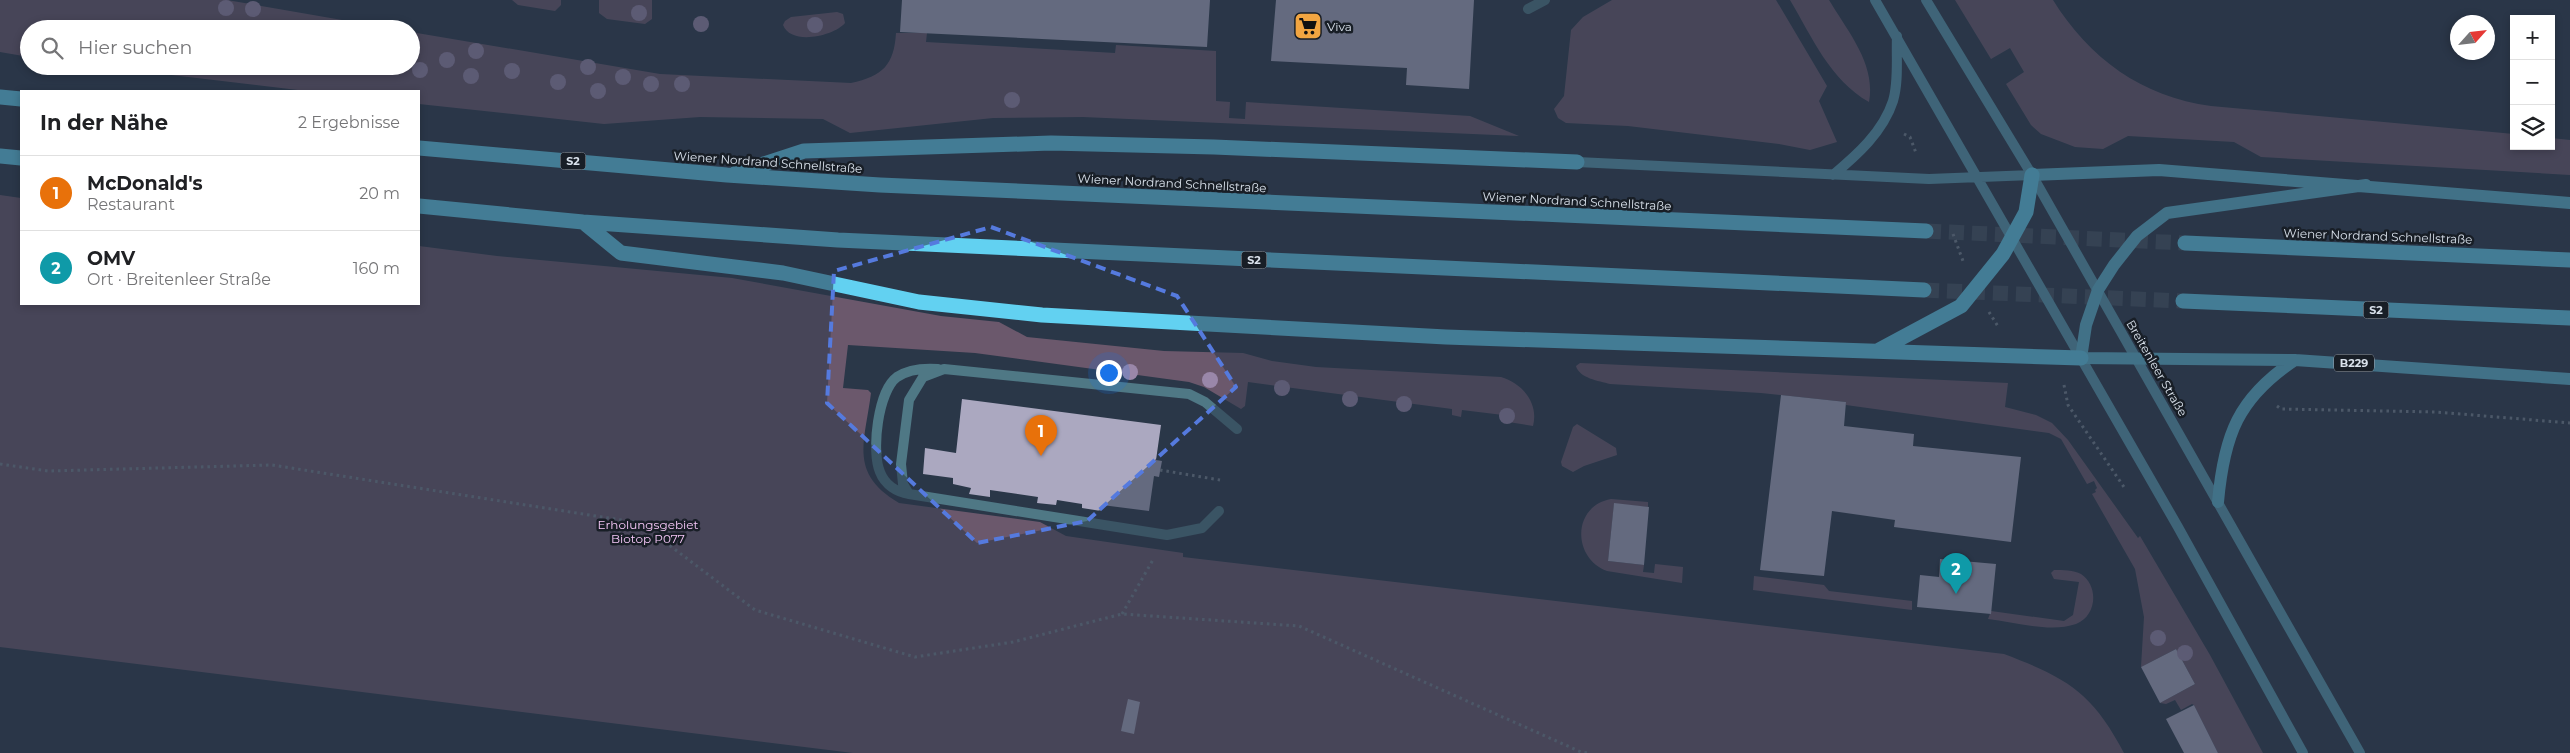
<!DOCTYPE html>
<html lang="de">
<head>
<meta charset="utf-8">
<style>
	:root { --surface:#fff; --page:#f2f2f2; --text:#202124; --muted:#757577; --line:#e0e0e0; --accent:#7e5c31 }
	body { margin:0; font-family:Montserrat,sans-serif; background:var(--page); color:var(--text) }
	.controls { position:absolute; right:15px; top:15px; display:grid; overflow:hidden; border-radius:0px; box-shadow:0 2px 8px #0003 }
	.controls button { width:45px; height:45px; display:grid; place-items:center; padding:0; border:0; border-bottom:1px solid var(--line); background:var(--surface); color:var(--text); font:25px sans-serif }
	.compass { position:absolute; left:2450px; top:15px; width:45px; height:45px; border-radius:50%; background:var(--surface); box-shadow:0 2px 8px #0003; rotate:63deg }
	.you { position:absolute; left:1108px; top:372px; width:18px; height:18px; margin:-12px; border:4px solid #fff; border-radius:50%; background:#1a73e8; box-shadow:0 0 0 8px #1a73e833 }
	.badge { display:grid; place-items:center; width:32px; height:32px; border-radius:50%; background:var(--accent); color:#fff; font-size:16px; font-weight:700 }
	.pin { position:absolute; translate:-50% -41px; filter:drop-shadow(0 1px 2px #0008) }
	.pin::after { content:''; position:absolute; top:26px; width:18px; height:15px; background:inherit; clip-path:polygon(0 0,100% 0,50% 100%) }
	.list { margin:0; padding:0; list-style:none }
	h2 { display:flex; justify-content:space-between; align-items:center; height:65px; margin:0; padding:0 20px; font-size:21px }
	h2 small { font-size:16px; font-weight:400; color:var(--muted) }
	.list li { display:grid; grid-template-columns:32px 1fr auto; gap:15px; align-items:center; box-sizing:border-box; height:75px; padding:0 20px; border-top:1px solid var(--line) }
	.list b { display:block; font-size:19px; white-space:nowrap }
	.list p { margin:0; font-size:16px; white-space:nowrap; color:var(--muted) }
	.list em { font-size:16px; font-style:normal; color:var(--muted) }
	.icon { flex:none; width:28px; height:28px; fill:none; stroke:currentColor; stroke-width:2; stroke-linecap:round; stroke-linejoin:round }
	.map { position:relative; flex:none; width:2570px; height:753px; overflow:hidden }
	.search { position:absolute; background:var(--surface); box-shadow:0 2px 8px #0003; left:20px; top:20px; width:400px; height:55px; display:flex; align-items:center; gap:12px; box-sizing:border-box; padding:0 18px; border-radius:28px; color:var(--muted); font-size:19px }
	.panel { position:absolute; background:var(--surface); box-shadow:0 2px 8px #0003; left:20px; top:90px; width:400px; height:215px; border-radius:0px }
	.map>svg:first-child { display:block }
</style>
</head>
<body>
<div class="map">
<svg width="2570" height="753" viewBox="0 0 2570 753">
	<rect width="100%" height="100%" fill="#2a3748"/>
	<path fill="#6b586c" d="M0 0H227L394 29H29V57L0 52Z
		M512 0H561V5L555 11 518 5Z
		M599 0H652V19L645 24 607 19 599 13Z
		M1612 0H1776L1827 86 1819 101 1837 142 1810 150 1779 144 1628 126 1566 123 1558 118 1554 109 1564 96 1571 30 1583 17Z
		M1790 0H1829C1848 32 1876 64 1869 102 1830 80 1812 37 1790 0Z
		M1955 0H2053C2089 58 2142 97 2211 106L2514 134V146H2551V138L2570 140V175L2261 157 2234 142 2128 136 2103 149 2075 147 2041 134 2031 125 2006 84 2024 72 2010 48 1991 59Z
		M837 12 843 14 845 23C834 36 791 46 783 25L785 21 791 17Z
		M411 32 660 74 851 83C883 76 894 65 896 33H927L926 42 1115 53 1116 45 1216 51V101L1230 102 1229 118 1245 119 1246 102 1470 116 1519 136 1083 117 993 118 850 133 823 119 700 117 604 124 419 104V91H306L95 66H411Z
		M0 195 21 198V304H419V246L497 256 732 278 941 316 999 322 1027 337 1164 351 1243 353 1272 361 1316 367 1501 377C1522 383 1539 403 1533 426L1502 421 1503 415 1462 410 1461 417 1452 415V409L1248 382 1245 406 1241 409 1204 387 1189 382 975 353 848 345 843 388 868 390 871 393C865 442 848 473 899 503L1040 522 1066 536 1183 553V557L2004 654C2067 678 2092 692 2124 753H853L0 647Z
		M1580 363 2008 383 2005 407 2036 415 2052 423 2068 440 2138 538 2140 536 2210 655 2263 753H2218L2194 705 2192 704 2181 710 2175 700 2166 704 2160 703 2195 684 2176 649 2141 667 2144 617 2135 569 2092 494 2096 492 2095 490 2097 488 2094 481 2087 484 2061 439 2049 433 1846 405V402L1761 393 1610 384C1599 381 1579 378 1576 366Z
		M1577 424 1616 448 1617 455 1584 466 1573 472 1562 466 1561 462 1573 427Z
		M1611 499 1648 502V507L1614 504 1608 561 1644 565 1643 572 1654 573 1655 564 1683 567 1682 583 1607 571C1572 558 1572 506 1611 499Z
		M2054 570C2062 570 2074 570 2081 574 2099 586 2097 616 2076 624 2050 633 2015 622 1988 619L1991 611 2064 621 2073 615 2079 582 2054 579 2051 573Z
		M1754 576 1824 585 1829 591 1912 601V610L1753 590Z"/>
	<path fill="#aba8c0" d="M902 0H1210L1207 47 900 32Z
		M1276 0H1474L1469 89 1406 85 1407 68 1271 61Z
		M1781 395 1846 402 1844 426 1914 434 1913 446 2021 457 2011 542 1894 527 1895 520 1832 511 1824 576 1760 570Z
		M962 399 1161 425 1156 460 1162 461 1159 477 1154 476 1149 511 1102 505 1101 511 1082 508V504L1057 500 1056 505 1037 503 1038 497 990 490V497L969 494 971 488 953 484V478L923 474 925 448 956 453Z
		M1614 503 1649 507 1644 565 1608 561Z
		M1940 559 1996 564 1991 614 1917 607 1920 575 1939 577Z
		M2176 649 2195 684 2160 703 2141 667Z
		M1128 699 1140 702 1134 734 1121 731Z
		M2194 705 2218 753H2184L2166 719Z"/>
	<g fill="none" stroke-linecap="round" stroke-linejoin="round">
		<path stroke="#445060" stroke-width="15" stroke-dasharray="15 8" stroke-linecap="butt" d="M1926 231 2185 243
			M1924 290 2183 301"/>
		<path stroke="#76818f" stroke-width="3" stroke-dasharray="2.5 4" stroke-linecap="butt" d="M1904 134 1910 137 1916 153
			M1953 234 1963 261
			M1989 312 1999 328
			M2064 385 2068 405 2126 490
			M2277 406 2281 409 2436 412 2570 423
			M0 464 48 471 272 465 640 523 755 610 915 657 1013 642 1122 614 1299 626 1581 752 1588 753
			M1160 470 1220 480
			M1122 614 1154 558"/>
		<path stroke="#4f7885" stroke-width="10" d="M1528 9 1545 0
			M909 494C897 492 885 485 880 472 871 451 878 391 897 377 909 369 924 368 938 369
			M1219 511 1202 528 1167 535 909 494 903 484 901 464 909 400 923 377 944 369 1189 394 1205 402 1237 429"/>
		<path stroke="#599cb1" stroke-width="10" d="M1875 0 2178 527 2303 753
			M1926 0 2032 175 2360 753
			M1577 162 1929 179 2032 175
			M1833 175C1857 155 1883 132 1893 101 1899 81 1896 57 1897 36"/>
		<path stroke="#5eb8d3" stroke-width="12" d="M2032 175 2159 170 2570 203
			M2366 185 2167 213 2137 236 2114 265 2098 290 2086 325 2081 358 2295 360 2570 379
			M2218 502C2224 435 2238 398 2295 360"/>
		<path stroke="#62d1f1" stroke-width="15" d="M0 97 21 99
			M419 148 727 175 880 185 1926 231
			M0 156 21 158
			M736 173 804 151 1051 143 1214 147 1577 162
			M419 206 583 222 838 240 1924 290
			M583 222 621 253 783 273 919 302 1042 315 1446 337 2081 358
			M2185 243 2570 260
			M2183 301 2570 318
			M1879 350 1961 306 2003 254 2026 212 2032 175"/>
	</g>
	<g fill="#9a87a9">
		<circle cx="226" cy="8" r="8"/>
		<circle cx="253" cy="9" r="8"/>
		<circle cx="639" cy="13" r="8"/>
		<circle cx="701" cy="24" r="8"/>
		<circle cx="815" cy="25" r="8"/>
		<circle cx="476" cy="51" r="8"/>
		<circle cx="447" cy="60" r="8"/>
		<circle cx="588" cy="67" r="8"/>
		<circle cx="420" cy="70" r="8"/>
		<circle cx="512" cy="71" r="8"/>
		<circle cx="471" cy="76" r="8"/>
		<circle cx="623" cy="77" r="8"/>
		<circle cx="558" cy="82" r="8"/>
		<circle cx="651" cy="84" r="8"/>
		<circle cx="682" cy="84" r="8"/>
		<circle cx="598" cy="91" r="8"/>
		<circle cx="1012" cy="100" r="8"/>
		<circle cx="1130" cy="372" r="8"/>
		<circle cx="1210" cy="380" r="8"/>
		<circle cx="1282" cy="388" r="8"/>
		<circle cx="1350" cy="399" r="8"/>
		<circle cx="1404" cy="404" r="8"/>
		<circle cx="1507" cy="416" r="8"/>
		<circle cx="2158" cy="638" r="8"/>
		<circle cx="2185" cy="653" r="8"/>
	</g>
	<path d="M0 0H2570V753H0ZM991 227 1177 296 1236 387 1087 521 977 543 827 403 834 271Z" fill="#2a3748" fill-opacity=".55" fill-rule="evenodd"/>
	<path fill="none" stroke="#557ade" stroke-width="4" stroke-dasharray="10 6" stroke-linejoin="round" d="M991 227 1177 296 1236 387 1087 521 977 543 827 403 834 271Z"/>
	<defs>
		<symbol id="supermarket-square" viewBox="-11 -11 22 22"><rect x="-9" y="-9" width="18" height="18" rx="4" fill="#f2a541" stroke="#181e26"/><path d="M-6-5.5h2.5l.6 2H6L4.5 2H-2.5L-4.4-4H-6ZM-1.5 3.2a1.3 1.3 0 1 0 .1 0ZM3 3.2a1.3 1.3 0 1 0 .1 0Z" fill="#111"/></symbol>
	</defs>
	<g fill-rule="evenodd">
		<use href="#supermarket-square" x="1292" y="10" width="32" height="32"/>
	</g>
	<g text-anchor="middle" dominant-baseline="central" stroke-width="5" stroke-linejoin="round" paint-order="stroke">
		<g fill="#181e26" stroke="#9fa6b0" stroke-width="1">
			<rect x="560.5" y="152.5" width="25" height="17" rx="4"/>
			<rect x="1241.5" y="251.5" width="25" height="17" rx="4"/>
			<rect x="2363.5" y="301.5" width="25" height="17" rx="4"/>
			<rect x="2334" y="354.5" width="40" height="17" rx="4"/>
		</g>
		<g font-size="11" font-weight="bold" fill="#d9e1eb">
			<text x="573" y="161">S2</text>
			<text x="1254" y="260">S2</text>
			<text x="2376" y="310">S2</text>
			<text x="2354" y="363">B229</text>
		</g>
		<g font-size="12" fill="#d9e1eb" stroke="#181e26" text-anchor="start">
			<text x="1327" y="26">Viva</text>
		</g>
		<g font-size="12" fill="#d9e1eb" stroke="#181e26">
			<text transform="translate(768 162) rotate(4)">Wiener Nordrand Schnellstraße</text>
			<text transform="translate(1172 183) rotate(3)">Wiener Nordrand Schnellstraße</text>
			<text transform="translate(1577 201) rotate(3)">Wiener Nordrand Schnellstraße</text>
			<text transform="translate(2378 236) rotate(2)">Wiener Nordrand Schnellstraße</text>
			<text transform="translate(2157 368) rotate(60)">Breitenleer Straße</text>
		</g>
		<g font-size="12" fill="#f6c8f8" stroke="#181e26">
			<text x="648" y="524">Erholungsgebiet<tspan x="648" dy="14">Biotop P077</tspan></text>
		</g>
	</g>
</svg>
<div class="controls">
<button>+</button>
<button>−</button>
<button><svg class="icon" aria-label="layers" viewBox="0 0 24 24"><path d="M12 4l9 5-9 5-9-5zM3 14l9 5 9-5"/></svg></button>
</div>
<svg class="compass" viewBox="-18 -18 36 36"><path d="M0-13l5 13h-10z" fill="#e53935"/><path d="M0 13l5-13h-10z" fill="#757577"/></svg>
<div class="you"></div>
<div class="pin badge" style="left:1041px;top:456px;background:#e8710a">1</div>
<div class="pin badge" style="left:1956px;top:594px;background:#0f9aa8">2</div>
<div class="search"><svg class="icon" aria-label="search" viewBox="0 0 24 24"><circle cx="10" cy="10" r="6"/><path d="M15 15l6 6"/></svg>Hier suchen</div>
<section class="panel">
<h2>In der Nähe<small>2 Ergebnisse</small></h2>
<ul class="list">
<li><span class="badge" style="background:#e8710a">1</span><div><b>McDonald's</b><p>Restaurant</p></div><em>20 m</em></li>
<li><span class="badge" style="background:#0f9aa8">2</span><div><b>OMV</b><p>Ort · Breitenleer Straße</p></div><em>160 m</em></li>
</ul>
</section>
</div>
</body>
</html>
